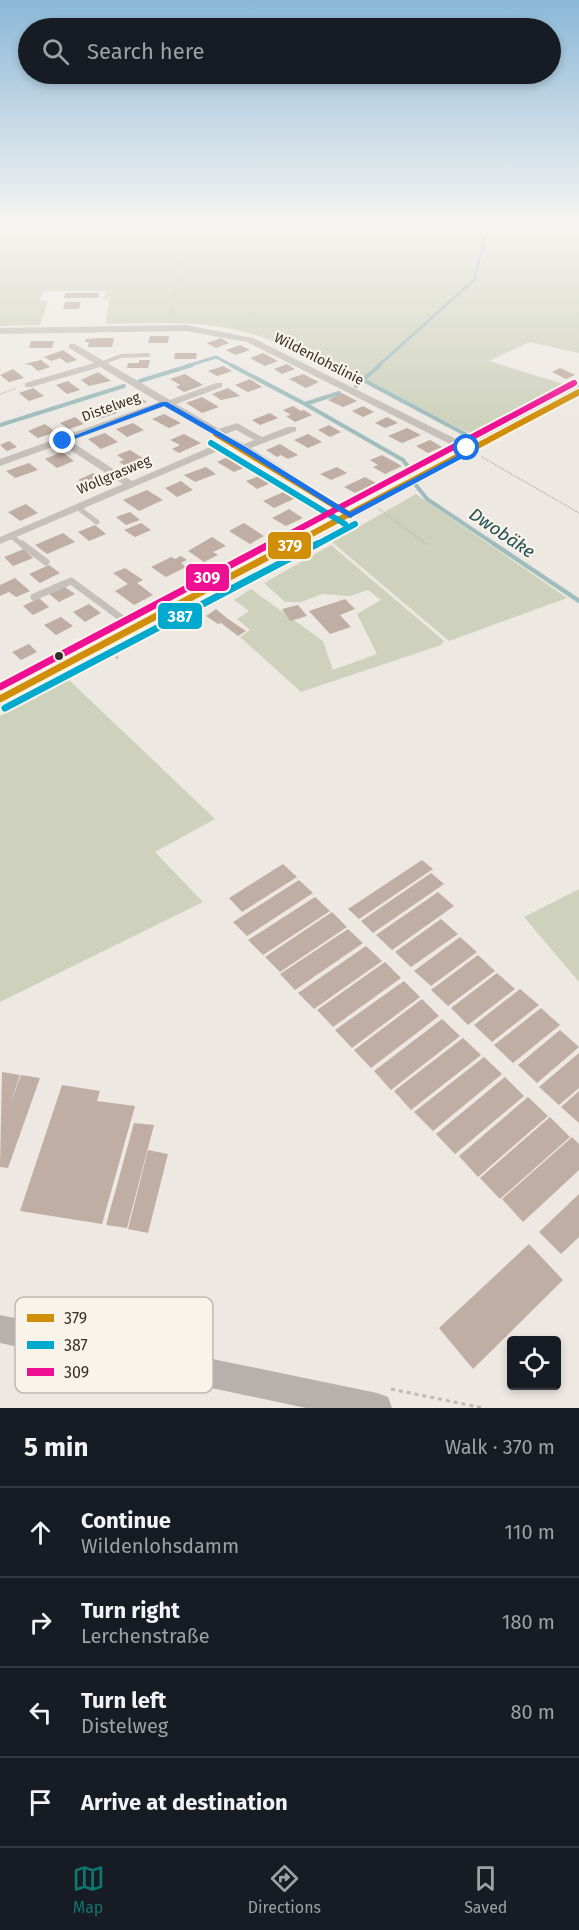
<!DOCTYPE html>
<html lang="en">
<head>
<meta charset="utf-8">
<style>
	:root { --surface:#171b24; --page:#242831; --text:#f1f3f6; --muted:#9ea1a6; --line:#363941; --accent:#0f766e }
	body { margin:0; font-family:"Fira Sans",sans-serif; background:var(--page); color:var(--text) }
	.controls { position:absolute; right:18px; bottom:18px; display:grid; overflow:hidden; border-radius:6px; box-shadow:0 3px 9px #0003 }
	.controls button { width:54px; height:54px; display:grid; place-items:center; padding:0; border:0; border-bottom:2px solid var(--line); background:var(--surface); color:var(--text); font:30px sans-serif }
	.stop { position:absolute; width:18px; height:18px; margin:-14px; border:4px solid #1a73e8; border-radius:50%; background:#fff }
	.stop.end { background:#1a73e8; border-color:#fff; box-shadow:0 2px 6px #0008 }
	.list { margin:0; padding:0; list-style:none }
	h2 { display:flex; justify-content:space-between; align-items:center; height:78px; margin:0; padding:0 24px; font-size:26px }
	h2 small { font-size:20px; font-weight:400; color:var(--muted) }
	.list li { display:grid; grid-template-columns:39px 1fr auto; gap:18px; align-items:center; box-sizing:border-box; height:90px; padding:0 24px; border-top:2px solid var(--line) }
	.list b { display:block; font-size:22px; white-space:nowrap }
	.list p { margin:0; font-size:20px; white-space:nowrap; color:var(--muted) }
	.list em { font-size:20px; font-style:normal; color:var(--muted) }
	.icon { flex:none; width:33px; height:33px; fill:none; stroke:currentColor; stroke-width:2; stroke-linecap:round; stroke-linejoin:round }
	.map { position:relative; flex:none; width:579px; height:1408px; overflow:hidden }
	.search { position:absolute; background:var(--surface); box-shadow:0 3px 9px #0003; left:18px; right:18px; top:18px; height:66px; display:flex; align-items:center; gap:15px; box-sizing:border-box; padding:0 21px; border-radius:33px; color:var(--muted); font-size:22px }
	.sheet { height:438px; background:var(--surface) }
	nav { display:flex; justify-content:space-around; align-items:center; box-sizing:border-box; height:84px; border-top:2px solid var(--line); background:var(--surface); font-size:16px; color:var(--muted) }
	nav a { display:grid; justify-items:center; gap:3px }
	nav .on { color:var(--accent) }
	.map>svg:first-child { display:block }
</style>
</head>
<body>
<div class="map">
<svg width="579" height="1408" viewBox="0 0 579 1408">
	<rect width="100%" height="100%" fill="#ede8e2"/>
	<path fill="#ced2bd" d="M0 222H579V353L530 342 489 361 573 387 475 436 362 379 357 382C325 366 286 344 252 334 205 320 155 323 106 324L109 299H103L106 291H44L40 301H48L40 325 0 326Z
		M416 494 567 598 449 641 332 542Z
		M331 545 444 641 441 645 301 692 240 637 250 630 237 619 249 611 234 600 251 589 323 641 333 670 377 654 357 614 381 600 368 590 350 596 322 594 302 602H285L264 583Z
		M69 680 215 819 155 852 203 902 0 1002V716Z
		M579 889V982L524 917Z"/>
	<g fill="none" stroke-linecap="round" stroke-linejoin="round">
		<path stroke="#9fbdbd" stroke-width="3" d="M187 366 216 357 233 366
			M378 366 474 280 489 222"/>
		<path stroke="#9fbdbd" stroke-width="4" d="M231 365 305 404
			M363 380 465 434
			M140 381 192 365
			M356 386 380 365
			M339 393 305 404 403 460 409 468V476
			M0 425 124 386
			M480 437 579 387
			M415 484 427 499 497 546"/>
		<path stroke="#9fbdbd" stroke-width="4.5" d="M494 544 579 601"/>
	</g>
	<path fill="#c0aea4" d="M65 293H99L98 298H64Z
		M65 302H81L79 309H63Z
		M150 336H169L168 343H148Z
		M106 338H114L112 347H88L89 342H85L86 339Z
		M221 338 229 343 216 348 207 343Z
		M31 341H54L52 348H29Z
		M240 345 250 350 235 355 226 350Z
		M63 350 77 360 67 363 60 358 51 361 44 357Z
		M175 353H197L196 359H174Z
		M263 353 278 361 265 366 250 358Z
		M41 360 50 367 38 371 31 365 24 364Z
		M139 360H150L148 368H127L128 363H139Z
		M287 364 295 369 282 374 274 369Z
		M223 366 232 371 217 376 208 371Z
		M560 368 575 375 566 379 552 372Z
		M13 369 24 378 9 382 0 375Z
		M98 372 111 381 89 386 81 380Z
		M185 374 203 385 184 392 176 387 180 385 170 379Z
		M303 374 319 382 306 388 289 379Z
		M250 379 262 387 248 392 235 385Z
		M68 381 80 390 67 394 56 385Z
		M33 388 44 396 29 401 19 393Z
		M228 388 240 396 221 400 212 394Z
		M342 393 357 401 343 407 328 400Z
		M134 394 147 402 132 407 124 402 130 400 125 397Z
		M202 397 219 407 202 413 186 403Z
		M293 406 301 411 304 410 312 415 295 422 286 416 291 415 283 410Z
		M363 406 374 412 363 417 352 411Z
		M109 407 117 413 99 419 91 413Z
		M270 413 278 418 260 425 252 420Z
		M164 414 181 423 169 428 152 419Z
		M75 417 84 424 69 429 60 423Z
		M387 417 398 423 385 428 375 423Z
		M133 423 144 430 127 437 116 429Z
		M45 424 56 432 38 438 28 431Z
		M329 425 341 432 330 437 318 430Z
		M407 428 421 435 402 443 388 436Z
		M105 433 118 442 101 449 88 439Z
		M184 434 201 443 179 453 172 449 180 445 170 440Z
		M308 434 322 442 308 448 294 440Z
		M430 440 442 447 428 453 416 446Z
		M9 441 17 447 7 451 0 445Z
		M280 444 298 455 288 459 281 455 277 457 266 450Z
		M130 450 146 460 129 468 119 462 124 460 117 455Z
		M62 452 74 461 57 468 45 459Z
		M232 455 248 466 234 472 217 462Z
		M382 455 402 466 385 474 373 467 378 465 370 460Z
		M29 463 38 470 15 478 6 471Z
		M206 467 216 474 195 482 184 475Z
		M337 467 347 473 331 480 320 474Z
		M93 473 105 481 90 487 78 480Z
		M262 475 273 482 257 489 246 481Z
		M365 477 376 483 355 493 344 487Z
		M181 481 193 490 177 497 165 488Z
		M147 490 163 500 139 511 123 500Z
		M288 490 298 497 274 508 263 501Z
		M26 504 38 513 20 521 8 512Z
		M289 509 303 518 286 526 272 518Z
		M130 512 140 520 126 525 116 517Z
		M141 523 151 530 135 537 124 530Z
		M244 523 264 536 250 544 229 531Z
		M95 525 106 534 89 541 78 532Z
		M63 533 75 542 47 554 35 545Z
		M212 537 226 546 213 552 218 555 204 562 188 551Z
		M24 549 33 558 13 566 4 557Z
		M181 556 187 560 181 563 186 567 166 577 151 567 171 557 175 559Z
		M49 565 60 573 40 583 29 574Z
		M125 568 143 580 137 583 153 595 134 605 115 591 128 584 113 573Z
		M15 578 30 591 16 597 9 592 0 596V585Z
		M65 587 75 594 59 602 49 594Z
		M39 598 49 607 33 615 23 606Z
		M345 599 355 609 340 615 351 627 330 634 309 611Z
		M89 604 101 613 85 622 73 612Z
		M298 605 307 616 290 621 282 609Z
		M216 609 228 619 246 631 238 636 221 623 218 624 206 616Z
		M61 617 73 626 56 635 44 625Z
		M29 644 37 652 21 660 12 652Z
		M422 860 433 869 359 919 348 909Z
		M283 864 297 877 242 912 229 898Z
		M431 873 444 884 373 933 361 921Z
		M299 880 313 893 247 936 233 922Z
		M438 892 454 906 392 950 376 935Z
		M315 897 330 911 263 955 248 940Z
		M332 912 347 927 280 972 265 957Z
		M441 919 458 934 411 967 395 952Z
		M348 929 363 943 295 990 280 974Z
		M460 937 477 952 431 986 414 971Z
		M366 946 382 961 314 1009 298 993Z
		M478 955 495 971 448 1006 431 990Z
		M385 962 401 978 333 1027 317 1010Z
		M497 973 515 989 468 1025 451 1008Z
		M404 981 420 997 352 1048 335 1030Z
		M520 989 539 1005 492 1042 474 1025Z
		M422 999 439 1016 371 1068 354 1050Z
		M541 1008 560 1025 513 1063 494 1045Z
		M442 1019 460 1036 391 1090 374 1071Z
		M560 1030 579 1047 537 1083 518 1065Z
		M463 1038 481 1055 411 1110 394 1091Z
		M579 1053V1088L559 1105 539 1087Z
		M484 1057 502 1074 433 1131 414 1112Z
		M2 1072 20 1075 9 1107 21 1075 40 1078 8 1168 0 1167Z
		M505 1077 524 1096 455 1154 436 1134Z
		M62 1085 100 1091 97 1101 135 1106 102 1224 20 1211Z
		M579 1091V1123L561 1107Z
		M528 1097 548 1116 478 1177 459 1156Z
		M550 1117 570 1137 500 1199 480 1178Z
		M134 1123 154 1125 127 1228 106 1225Z
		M572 1137 579 1144V1170L523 1222 502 1199Z
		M148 1150 168 1154 148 1233 128 1229Z
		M579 1194V1237L561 1254 539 1232Z
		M529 1244 563 1280 473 1369 439 1328Z"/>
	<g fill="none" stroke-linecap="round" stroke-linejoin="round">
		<path stroke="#bfb9b3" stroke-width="1.5" stroke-dasharray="1.5 1.5" stroke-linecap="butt" d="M171 317 186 222
			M0 394 17 388
			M482 457 579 513
			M379 509 428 545"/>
		<path stroke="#bfb9b3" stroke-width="2" stroke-dasharray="3 3" stroke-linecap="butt" d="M111 653 119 659"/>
		<path stroke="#bfb9b3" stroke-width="3" stroke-dasharray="4 4" stroke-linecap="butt" d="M391 1389 483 1408"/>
		<path stroke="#c6c0bb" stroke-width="4" d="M100 364 121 356 148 355"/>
		<path stroke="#c6c0bb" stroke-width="5" d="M77 507 97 522
			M11 536 24 546"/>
		<path stroke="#c6c0bb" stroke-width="7" d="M22 544 46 562
			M34 597 71 581 135 628"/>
		<path fill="#c6c0bb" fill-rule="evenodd" d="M186 325 253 338 470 446 576 390 579 389V396L477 450 476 453 470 454 0 703V693L341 514 232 445 0 544V537L123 484 61 444 0 466V459L159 402 100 367 31 387H25V383L94 363 69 348V344H75L170 400 216 383H222V387L176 404 219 429 237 423 262 437 288 427H296V431L251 448 349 510 462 450 247 342 186 331 0 334V328ZM165 406 211 433 212 436 224 441 132 481 70 441ZM236 430 254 440 244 444 226 434Z"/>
		<path fill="#b7b1ac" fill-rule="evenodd" d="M0 1315 377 1393 388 1397 392 1408H306L0 1343Z"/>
		<defs>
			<path id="bus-1-far1" d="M216 434 350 515
				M289 546 579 392"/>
			<path id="bus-1" d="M0 699 292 544"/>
			<path id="bus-2-far1" d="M211 443 345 524
				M314 546 355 524"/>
			<path id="bus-2" d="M5 708 317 544"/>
			<path id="bus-3-far1" d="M267 546 574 383"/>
			<path id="bus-3" d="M0 687 270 544"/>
		</defs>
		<use href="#bus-1-far1" stroke="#f9f3ea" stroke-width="10"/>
		<use href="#bus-1" stroke="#f9f3ea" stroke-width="11"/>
		<use href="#bus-2-far1" stroke="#f9f3ea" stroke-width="10"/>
		<use href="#bus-2" stroke="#f9f3ea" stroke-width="11"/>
		<use href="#bus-3-far1" stroke="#f9f3ea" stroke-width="10"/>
		<use href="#bus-3" stroke="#f9f3ea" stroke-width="11"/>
		<use href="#bus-1-far1" stroke="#d18e08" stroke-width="6"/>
		<use href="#bus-1" stroke="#d18e08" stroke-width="7"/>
		<use href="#bus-2-far1" stroke="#00a9ce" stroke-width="6"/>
		<use href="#bus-2" stroke="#00a9ce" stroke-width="7"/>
		<use href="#bus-3-far1" stroke="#ee0f93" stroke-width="6"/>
		<use href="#bus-3" stroke="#ee0f93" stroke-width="7"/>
	</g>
	<linearGradient id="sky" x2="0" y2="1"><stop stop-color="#8bb8d7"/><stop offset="0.53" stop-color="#f7f5f2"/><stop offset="1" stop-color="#f7f5f2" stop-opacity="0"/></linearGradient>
	<rect width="579" height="420" fill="url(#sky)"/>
	<path fill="#1a73e8" d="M162 402H167L246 447 350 512 466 451 464 447 476 451 350 518 241 450 164 406 66 442 60 441Z"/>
	<circle fill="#372e29" stroke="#f9f3ea" stroke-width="2" cx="59" cy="656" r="5"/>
	<g text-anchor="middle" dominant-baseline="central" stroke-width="4.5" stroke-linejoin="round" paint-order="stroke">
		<g font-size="14" fill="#372e29" stroke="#f9f3ea">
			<text transform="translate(319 359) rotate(27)">Wildenlohslinie</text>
			<text transform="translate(111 407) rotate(-20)">Distelweg</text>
			<text transform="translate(114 475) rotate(-23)">Wollgrasweg</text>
		</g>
		<g font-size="18" font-style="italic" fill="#215156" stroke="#f9f3ea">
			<text transform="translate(502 533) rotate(34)">Dwobäke</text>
		</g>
	</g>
	<rect x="15" y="1297" width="198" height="96" rx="9" fill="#f9f3ea" stroke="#bfb8b0" stroke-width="1.5"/>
	<rect x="27" y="1314" width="27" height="8" fill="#d18e08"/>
	<rect x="27" y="1341" width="27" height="8" fill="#00a9ce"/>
	<rect x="27" y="1368" width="27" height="8" fill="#ee0f93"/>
	<g font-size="16" fill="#372e29">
		<text x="64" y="1324">379</text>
		<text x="64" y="1351">387</text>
		<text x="64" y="1378">309</text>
	</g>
	<g stroke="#f9f3ea" stroke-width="2">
		<rect x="267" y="531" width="45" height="29" rx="6" fill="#d18e08"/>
		<rect x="185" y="563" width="45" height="29" rx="6" fill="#ee0f93"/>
		<rect x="157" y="602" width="46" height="28" rx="6" fill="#00a9ce"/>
	</g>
	<g font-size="16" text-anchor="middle" font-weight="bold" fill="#fff">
		<text x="290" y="551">379</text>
		<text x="207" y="583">309</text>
		<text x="180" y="622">387</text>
	</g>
</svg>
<div class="controls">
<button><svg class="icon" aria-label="locate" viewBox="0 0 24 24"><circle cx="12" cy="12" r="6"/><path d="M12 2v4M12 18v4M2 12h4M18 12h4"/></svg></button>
</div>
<div class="stop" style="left:467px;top:448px"></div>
<div class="stop end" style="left:63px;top:441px"></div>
<div class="search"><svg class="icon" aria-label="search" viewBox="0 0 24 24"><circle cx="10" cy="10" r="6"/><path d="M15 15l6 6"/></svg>Search here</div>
</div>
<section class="sheet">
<h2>5 min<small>Walk · 370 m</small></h2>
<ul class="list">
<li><svg class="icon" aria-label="ahead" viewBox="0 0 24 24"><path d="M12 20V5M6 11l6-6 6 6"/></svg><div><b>Continue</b><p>Wildenlohsdamm</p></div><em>110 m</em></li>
<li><svg class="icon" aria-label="right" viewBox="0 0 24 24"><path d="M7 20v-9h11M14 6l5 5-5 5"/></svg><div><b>Turn right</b><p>Lerchenstraße</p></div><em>180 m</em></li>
<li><svg class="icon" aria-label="left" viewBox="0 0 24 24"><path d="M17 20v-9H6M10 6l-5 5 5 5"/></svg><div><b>Turn left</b><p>Distelweg</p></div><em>80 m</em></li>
<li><svg class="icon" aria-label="arrive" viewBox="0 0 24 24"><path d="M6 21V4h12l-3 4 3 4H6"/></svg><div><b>Arrive at destination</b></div></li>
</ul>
</section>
<nav>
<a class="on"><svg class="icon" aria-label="map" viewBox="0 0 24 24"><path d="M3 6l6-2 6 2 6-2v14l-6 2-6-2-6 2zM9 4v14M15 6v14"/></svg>Map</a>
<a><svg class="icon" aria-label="directions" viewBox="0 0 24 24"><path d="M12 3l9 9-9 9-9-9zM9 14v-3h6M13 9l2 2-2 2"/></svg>Directions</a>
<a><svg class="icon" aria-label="saved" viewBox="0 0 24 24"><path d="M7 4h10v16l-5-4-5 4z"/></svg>Saved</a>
</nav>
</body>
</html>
